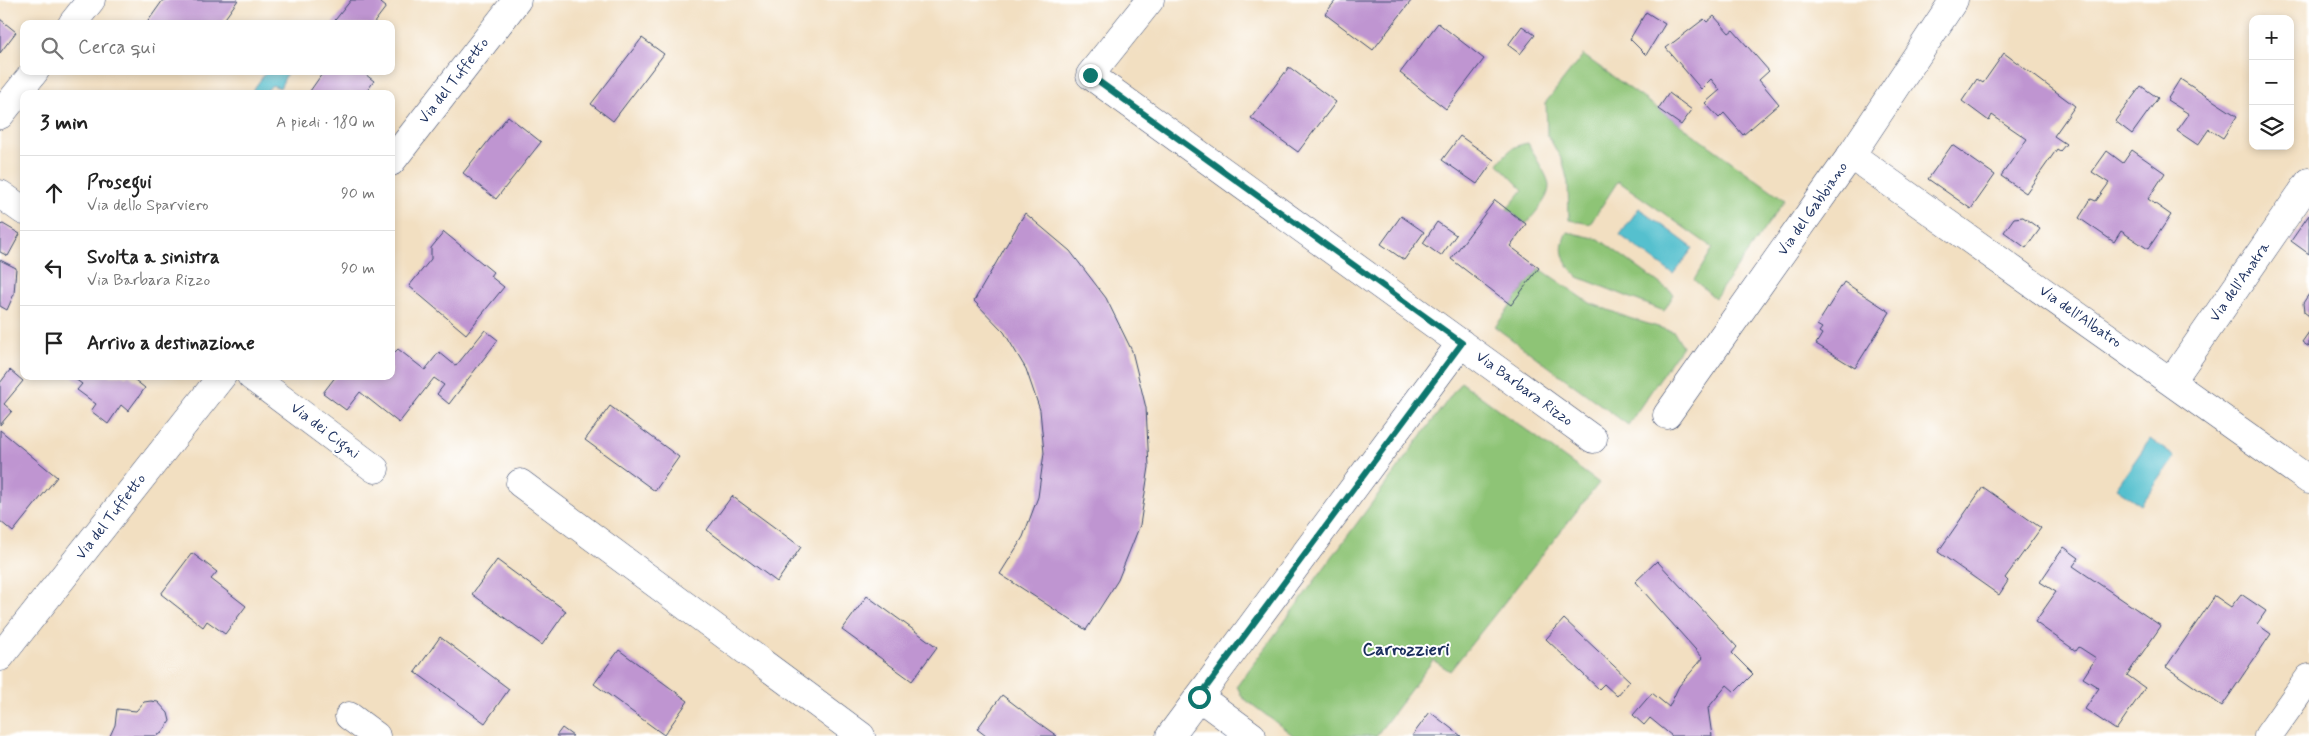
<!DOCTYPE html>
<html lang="it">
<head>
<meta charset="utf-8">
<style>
	:root { --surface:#fff; --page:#f2f2f2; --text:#222; --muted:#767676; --line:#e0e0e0 }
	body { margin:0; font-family:Mynerve,sans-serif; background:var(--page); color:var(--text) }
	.controls { position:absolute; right:15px; top:15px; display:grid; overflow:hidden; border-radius:10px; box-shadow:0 2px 8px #0003 }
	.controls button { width:45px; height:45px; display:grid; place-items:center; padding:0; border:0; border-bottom:1px solid var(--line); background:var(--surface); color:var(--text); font:25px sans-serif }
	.stop { position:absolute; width:15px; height:15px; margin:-11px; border:4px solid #0f766e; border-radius:50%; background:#fff }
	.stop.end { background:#0f766e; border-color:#fff; box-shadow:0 1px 5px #0008 }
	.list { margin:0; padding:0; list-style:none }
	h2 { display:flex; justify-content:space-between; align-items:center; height:65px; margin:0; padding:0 20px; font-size:21px }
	h2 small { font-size:16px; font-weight:400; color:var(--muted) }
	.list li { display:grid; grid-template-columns:32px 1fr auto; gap:15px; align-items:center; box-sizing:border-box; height:75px; padding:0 20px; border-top:1px solid var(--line) }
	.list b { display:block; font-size:19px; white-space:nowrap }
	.list p { margin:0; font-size:16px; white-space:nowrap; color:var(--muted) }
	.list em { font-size:16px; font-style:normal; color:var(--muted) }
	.icon { flex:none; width:28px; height:28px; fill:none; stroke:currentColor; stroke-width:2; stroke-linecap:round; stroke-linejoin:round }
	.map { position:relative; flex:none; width:2309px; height:736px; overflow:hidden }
	.search { position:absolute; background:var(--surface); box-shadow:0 2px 8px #0003; left:20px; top:20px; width:375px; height:55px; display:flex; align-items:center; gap:12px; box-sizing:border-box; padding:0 18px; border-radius:10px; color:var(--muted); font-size:19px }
	.panel { position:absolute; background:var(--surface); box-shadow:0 2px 8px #0003; left:20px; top:90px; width:375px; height:290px; border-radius:10px }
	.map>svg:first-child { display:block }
</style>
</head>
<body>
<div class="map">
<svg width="2309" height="736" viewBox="0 0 2309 736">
	<rect width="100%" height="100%" fill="#fff"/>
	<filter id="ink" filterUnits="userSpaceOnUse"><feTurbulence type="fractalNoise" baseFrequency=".02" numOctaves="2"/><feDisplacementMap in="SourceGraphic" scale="10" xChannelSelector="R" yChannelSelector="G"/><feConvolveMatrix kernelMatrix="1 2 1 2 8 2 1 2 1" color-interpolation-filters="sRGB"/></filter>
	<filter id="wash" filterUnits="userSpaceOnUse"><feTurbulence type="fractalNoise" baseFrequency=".0096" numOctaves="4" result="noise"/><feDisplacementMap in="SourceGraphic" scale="20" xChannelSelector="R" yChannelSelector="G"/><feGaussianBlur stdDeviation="1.12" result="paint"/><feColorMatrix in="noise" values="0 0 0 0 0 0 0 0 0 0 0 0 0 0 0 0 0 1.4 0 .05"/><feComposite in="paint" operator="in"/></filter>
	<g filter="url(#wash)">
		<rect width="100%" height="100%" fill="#f2dfc1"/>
		<path fill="#8ec476" stroke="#547a6a" d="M1583 55 1785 200 1715 298 1694 280 1713 248 1618 181 1590 224 1569 220 1568 183 1563 162 1547 134 1546 102Z
			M1528 143C1550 187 1562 182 1526 224L1507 209 1523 190 1498 164C1506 153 1513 145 1528 143Z
			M1567 232 1599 239 1674 294 1664 311 1578 277C1564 262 1557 251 1567 232Z
			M1539 268 1590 303 1629 318 1674 332 1682 346 1628 425 1495 327Z
			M1461 382 1599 483 1450 671 1433 660 1376 736H1294L1242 697 1237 686Z"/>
		<path fill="#54c0ce" stroke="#387896" d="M267 71H288L280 88 272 85 264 94H250Z
			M1639 208 1693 248 1673 274 1620 235Z
			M2150 439 2175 457 2141 505 2116 488Z"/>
		<g id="blocks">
			<path fill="#bf95d1" d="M163 0H238L221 24H146Z
				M351 0H377L386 7 373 24H332Z
				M1336 0H1409L1411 1 1373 50 1325 14Z
				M1646 12 1665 24 1646 55 1630 39Z
				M1714 16 1729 33 1733 30 1769 71 1759 80 1779 104 1743 135 1724 113 1719 118 1705 103 1720 90 1711 79 1701 89 1666 48 1704 19 1707 22Z
				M0 19 16 32 0 53Z
				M1438 23 1484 59 1446 109 1400 73Z
				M1522 26 1535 35 1520 54 1508 45Z
				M642 38 664 54 613 121 591 104Z
				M2004 53 2075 106 2054 136 2066 144 2060 151 2057 149 2026 193 2001 176 2027 139 1992 115 1989 121 1962 101 1977 79 1983 83Z
				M1289 67 1336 102 1298 152 1251 118Z
				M324 71H361L374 81 365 94 350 92 349 94H308Z
				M2180 79 2237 116 2223 138 2209 129 2198 145 2177 131 2189 114 2167 100Z
				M2141 86 2158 98 2132 134 2115 121Z
				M1669 93 1692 110 1681 125 1658 109Z
				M508 116 541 142 496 199 463 173Z
				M1460 136 1494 160 1477 184 1442 160Z
				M1952 145 1995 175 1971 209 1928 179Z
				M2132 150 2165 173 2148 199 2171 215 2148 249 2121 231 2114 242 2079 218 2091 199 2096 201 2109 183 2092 172 2107 151 2123 163Z
				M1495 200 1526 224 1510 246 1539 268 1511 305 1451 259Z
				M1025 213 1070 251 1106 298 1132 351 1146 408 1149 467 1140 525 1118 580 1086 630 1000 574 1023 537 1038 497 1044 453 1040 410 1026 369 1004 332 974 301Z
				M2309 215V254L2291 241Z
				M1401 216 1424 232 1404 260 1381 244Z
				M2023 217 2040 229 2026 248 2004 232 2014 218Z
				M1437 222 1456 235 1441 256 1423 243Z
				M3 224 20 234 8 256 0 252V225Z
				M444 232 493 272 490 276 504 287 466 334 409 286 431 259V248Z
				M0 260 16 268 14 294 7 310 0 306Z
				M1844 282 1890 312 1855 368 1816 344 1822 334 1819 332 1822 328 1817 325Z
				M2309 294V316L2304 312 2303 303Z
				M485 330 498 340 449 404 437 394 444 385 434 378 399 423 360 392 346 410 323 393 336 376H391V351L394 353 398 349 425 370 439 352 456 366Z
				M2309 332V347L2302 342Z
				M10 370 23 381 4 404 12 411 0 425V383Z
				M71 376H130L145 388 128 411 121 405 108 424 91 411 96 404 77 390 82 384Z
				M610 406 679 457 655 491 585 440Z
				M0 430 57 477 13 532 0 521Z
				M1983 487 2041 528 2005 578 2008 581 1999 595 1938 552Z
				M732 496 801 547 777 582 707 530Z
				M2064 547 2079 558 2073 566 2161 626 2127 675 2145 688 2116 730 2085 709 2099 688 2083 678 2096 658 2079 647 2076 651 2035 622 2056 592 2040 582Z
				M192 553 217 572 211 579 246 606 225 634 207 621 203 627 161 594Z
				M497 560 566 611 542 645 472 594Z
				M1657 561 1737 647 1732 653 1753 674 1735 692 1727 685 1708 708 1712 736H1672L1650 718 1644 725 1633 715 1652 693 1669 707 1679 686 1703 658 1635 582Z
				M2241 594 2266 611 2257 624 2271 634 2222 706 2166 667 2215 596 2231 607Z
				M867 596 937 647 912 681 842 630Z
				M1564 619 1630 681 1617 696 1604 684 1599 689 1546 639Z
				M440 637 509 689 485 723 415 672Z
				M619 650 688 701 664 735 594 684Z
				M1002 695 1036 721 1057 736H986L977 729Z
				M151 701 158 702 168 713 170 721 162 733 156 736H110L115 725 117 709 136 711 144 702Z
				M1430 712 1461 736H1412Z
				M562 728 573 736H556Z"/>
		</g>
	</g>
	<g filter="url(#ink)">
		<use href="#blocks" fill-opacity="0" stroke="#3b496d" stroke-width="1"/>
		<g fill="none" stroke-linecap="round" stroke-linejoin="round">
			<defs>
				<path id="minor" d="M1150 0 1090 75 1593 439
					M72 24 91 0
					M0 115 35 71
					M1851 155 2309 480
					M391 162 517 0
					M0 194 24 211
					M251 376 375 469
					M2171 382 2309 182
					M1667 415 1851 155 1954 0
					M520 483 861 736
					M0 657 222 376
					M1199 697 1252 736
					M349 716 376 736
					M1170 736 1461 343
					M2268 736 2309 678"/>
			</defs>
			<use href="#minor" stroke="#3b496d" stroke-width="29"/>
			<use href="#minor" stroke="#fff" stroke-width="28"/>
		</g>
	</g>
	<g fill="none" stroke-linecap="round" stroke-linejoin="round" filter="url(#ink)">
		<path stroke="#0f766e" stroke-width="6" d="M1090 75 1462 343 1199 697"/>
	</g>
	<g text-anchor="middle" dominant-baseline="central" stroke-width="4" stroke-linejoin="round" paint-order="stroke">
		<g font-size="15" fill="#1b2f5e" stroke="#fff">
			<text transform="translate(454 81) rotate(-52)">Via del Tuffetto</text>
			<text transform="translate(1813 209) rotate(-55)">Via del Gabbiano</text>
			<text transform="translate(2240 282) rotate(-55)">Via dell'Anatra</text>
			<text transform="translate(2080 317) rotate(35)">Via dell'Albatro</text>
			<text transform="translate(1524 389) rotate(36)">Via Barbara Rizzo</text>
			<text transform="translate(325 431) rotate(37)">Via dei Cigni</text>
			<text transform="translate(111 517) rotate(-52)">Via del Tuffetto</text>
		</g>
		<g font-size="18" font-weight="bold" fill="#1b2f5e" stroke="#fff">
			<text x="1406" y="650">Carrozzieri</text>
		</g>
	</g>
</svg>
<div class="controls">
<button>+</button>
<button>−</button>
<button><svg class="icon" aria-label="layers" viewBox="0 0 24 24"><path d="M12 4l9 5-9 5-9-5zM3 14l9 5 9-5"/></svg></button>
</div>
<div class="stop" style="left:1199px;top:697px"></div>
<div class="stop end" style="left:1090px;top:75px"></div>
<div class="search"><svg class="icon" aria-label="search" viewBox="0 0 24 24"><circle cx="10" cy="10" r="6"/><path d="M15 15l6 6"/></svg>Cerca qui</div>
<section class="panel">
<h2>3 min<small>A piedi · 180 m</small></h2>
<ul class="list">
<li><svg class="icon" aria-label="ahead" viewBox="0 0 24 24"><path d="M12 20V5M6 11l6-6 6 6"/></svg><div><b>Prosegui</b><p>Via dello Sparviero</p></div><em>90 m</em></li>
<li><svg class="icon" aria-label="left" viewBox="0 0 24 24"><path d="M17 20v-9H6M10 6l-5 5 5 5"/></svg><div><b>Svolta a sinistra</b><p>Via Barbara Rizzo</p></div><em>90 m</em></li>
<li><svg class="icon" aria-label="arrive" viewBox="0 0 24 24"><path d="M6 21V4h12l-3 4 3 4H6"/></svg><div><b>Arrivo a destinazione</b></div></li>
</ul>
</section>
</div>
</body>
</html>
